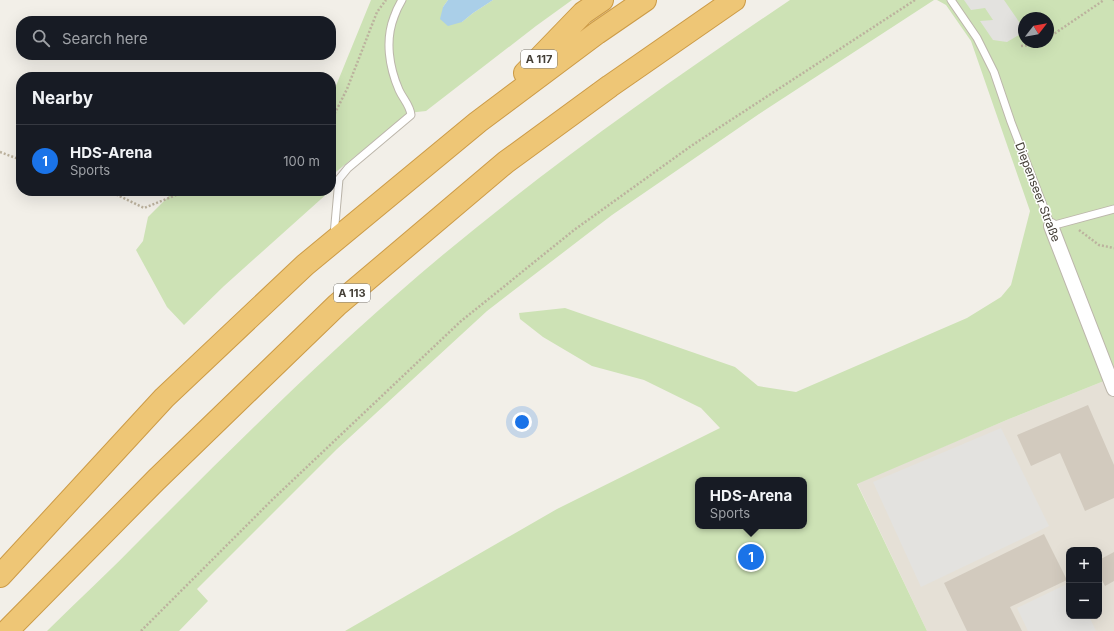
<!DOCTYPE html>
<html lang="en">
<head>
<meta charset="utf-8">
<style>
	:root { --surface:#171b24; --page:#242831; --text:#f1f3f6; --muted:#9ea1a6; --line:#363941; --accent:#1a73e8 }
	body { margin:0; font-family:Inter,sans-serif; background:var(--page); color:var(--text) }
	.controls { position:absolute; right:12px; bottom:12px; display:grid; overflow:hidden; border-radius:8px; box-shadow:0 4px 16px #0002 }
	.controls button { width:36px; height:36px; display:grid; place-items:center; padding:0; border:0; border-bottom:1px solid var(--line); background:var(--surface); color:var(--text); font:20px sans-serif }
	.compass { position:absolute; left:1018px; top:12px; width:36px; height:36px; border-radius:50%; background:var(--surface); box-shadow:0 4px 16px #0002; rotate:59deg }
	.you { position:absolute; left:522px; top:422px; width:14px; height:14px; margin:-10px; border:3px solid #fff; border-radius:50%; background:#1a73e8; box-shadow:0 0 0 6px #1a73e833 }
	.badge { display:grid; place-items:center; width:26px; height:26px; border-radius:50%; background:var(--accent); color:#fff; font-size:13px; font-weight:700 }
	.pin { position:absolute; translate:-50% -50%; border:2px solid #fff; box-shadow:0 1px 4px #0006 }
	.popup { position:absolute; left:695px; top:477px; width:112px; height:52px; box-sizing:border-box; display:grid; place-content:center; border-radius:8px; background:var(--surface); filter:drop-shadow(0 1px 3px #0005); font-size:13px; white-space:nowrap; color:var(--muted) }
	.popup b { font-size:15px; color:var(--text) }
	.popup::after { content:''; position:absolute; left:50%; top:100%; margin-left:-8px; border:8px solid transparent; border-top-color:var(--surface) }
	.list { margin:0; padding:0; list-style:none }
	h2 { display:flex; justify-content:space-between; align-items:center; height:52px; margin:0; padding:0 16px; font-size:17px }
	h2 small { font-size:13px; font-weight:400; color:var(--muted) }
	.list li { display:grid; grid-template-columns:26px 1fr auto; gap:12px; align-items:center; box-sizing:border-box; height:72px; padding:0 16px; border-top:1px solid var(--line) }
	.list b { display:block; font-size:15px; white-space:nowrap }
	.list p { margin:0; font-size:13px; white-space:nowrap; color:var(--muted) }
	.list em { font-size:13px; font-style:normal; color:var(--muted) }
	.icon { flex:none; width:22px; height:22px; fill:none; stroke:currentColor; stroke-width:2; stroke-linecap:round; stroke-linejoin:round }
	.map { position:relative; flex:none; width:1114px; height:631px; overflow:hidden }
	.search { position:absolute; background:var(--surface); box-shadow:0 4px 16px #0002; left:16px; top:16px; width:320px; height:44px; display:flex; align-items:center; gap:10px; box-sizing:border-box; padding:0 14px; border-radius:16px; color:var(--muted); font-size:15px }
	.panel { position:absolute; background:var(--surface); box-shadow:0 4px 16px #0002; left:16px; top:72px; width:320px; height:124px; border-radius:16px }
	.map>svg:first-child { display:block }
</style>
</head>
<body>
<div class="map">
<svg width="1114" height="631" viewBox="0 0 1114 631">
	<rect width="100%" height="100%" fill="#f2efe8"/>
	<path fill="#e5e0d6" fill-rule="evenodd" d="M1114 377V631H927L857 483 1009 419ZM1069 550H1099V616H1069Z"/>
	<path fill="#cde2b5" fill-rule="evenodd" d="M371 0H448L443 7 462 22 473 13 493 0H572L536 26 426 111 408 113 331 176 336 185 331 190V98Z
		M790 0H934L759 114 612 215 487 311 337 449 197 589 208 601 179 631H47C78 600 111 570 142 538 232 448 322 358 419 275 536 175 662 86 790 0Z
		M937 0H1114V377L1009 419 857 484 927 631H345L557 509 720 428 701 408 644 380 592 366 543 337 520 319 519 313 565 308 735 367 758 386 796 392 967 318 1001 297 1011 285 1030 211 971 41 946 5ZM1024 18H1048V42H1024ZM698 480H804V526H698Z
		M174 191H330L224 286 184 325 167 307 136 250 143 241 148 217Z"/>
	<path fill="#e3e2df" d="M964 0H1004L1024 29V32L1007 42 993 40 980 21 993 20 985 8 971 10Z
		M1001 428 1049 526 921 587 873 482Z
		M1069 583V616H1089L1096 631H1028L1017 608Z"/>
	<path fill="#aacfe8" d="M448 0H493L473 13 462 22 448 26 440 19 443 7Z"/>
	<path fill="#d2cabe" d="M1088 405 1114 465V498L1085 511 1060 453 1031 466 1017 435Z
		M1044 534 1067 580 1010 607 1022 631H967L944 583Z
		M1114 552V581L1105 586 1099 574V560Z"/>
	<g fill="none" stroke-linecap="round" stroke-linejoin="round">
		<defs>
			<path id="service" d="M951 0 977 38 994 72 1011 122 1051 226 1114 209
				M334 235 339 179 348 168 411 115C410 105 403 99 399 90 389 67 385 40 394 17 396 11 399 5 402 0"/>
			<path id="minor" d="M1051 226 1114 389"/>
			<path id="motorway" d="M525 73 583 13 602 0
				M0 576 164 398 305 265 478 122 597 33 645 0
				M7 631 156 480 337 305 506 162 610 86 734 0"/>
		</defs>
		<use href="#service" stroke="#bcb6ab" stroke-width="9"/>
		<use href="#minor" stroke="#bcb6ab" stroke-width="16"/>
		<use href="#motorway" stroke="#cc9b47" stroke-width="24"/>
		<path stroke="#bcb29e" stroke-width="2.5" stroke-dasharray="2 2" stroke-linecap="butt" d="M1114 0V1
			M1048 38 1104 0
			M1021 46 1038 44 1042 42
			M331 121 347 89 377 12 386 0
			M0 152 21 160
			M109 191 144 208 186 191
			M1079 230 1099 245 1114 248
			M141 631 272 500 460 322 574 230 691 146 915 0"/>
		<use href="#service" stroke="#fff" stroke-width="7"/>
		<use href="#minor" stroke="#fff" stroke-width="14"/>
		<use href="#motorway" stroke="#eec676" stroke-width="22"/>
	</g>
	<g text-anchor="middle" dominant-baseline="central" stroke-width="3" stroke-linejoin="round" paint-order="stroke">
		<g fill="#fff" stroke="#7c7973" stroke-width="1">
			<rect x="521" y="50" width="36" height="18" rx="3"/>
			<rect x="334" y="284" width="36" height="18" rx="3"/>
		</g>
		<g font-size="11" font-weight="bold" fill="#443f37">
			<text x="539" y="59">A 117</text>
			<text x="352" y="293">A 113</text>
		</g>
		<g font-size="12" fill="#443f37" stroke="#fff">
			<text transform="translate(1038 192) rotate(69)">Diepenseer Straße</text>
		</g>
	</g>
</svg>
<div class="controls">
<button>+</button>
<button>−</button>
</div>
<svg class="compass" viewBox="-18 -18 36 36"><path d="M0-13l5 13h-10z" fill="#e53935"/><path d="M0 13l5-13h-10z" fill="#9ea1a6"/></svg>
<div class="you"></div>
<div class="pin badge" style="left:751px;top:557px">1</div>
<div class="popup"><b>HDS-Arena</b>Sports</div>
<div class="search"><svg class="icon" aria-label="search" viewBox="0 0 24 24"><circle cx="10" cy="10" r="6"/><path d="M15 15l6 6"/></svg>Search here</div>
<section class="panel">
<h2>Nearby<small></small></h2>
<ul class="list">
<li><span class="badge">1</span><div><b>HDS-Arena</b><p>Sports</p></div><em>100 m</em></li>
</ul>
</section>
</div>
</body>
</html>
